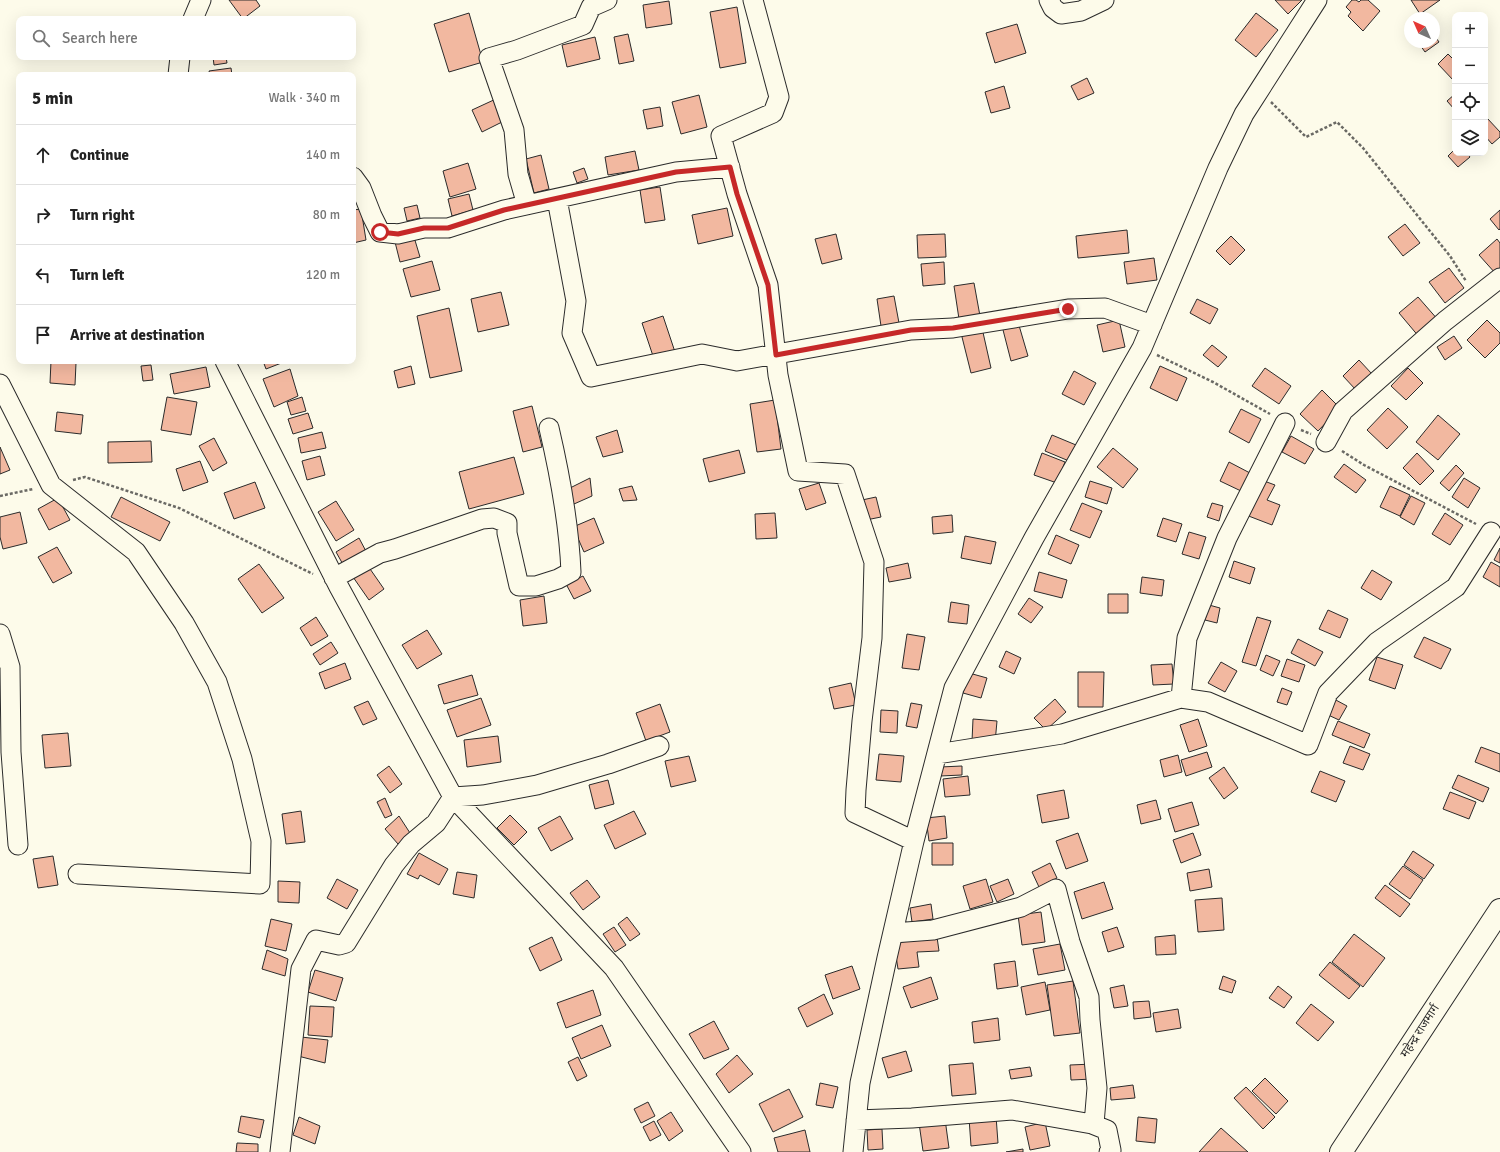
<!DOCTYPE html>
<html lang="en">
<head>
<meta charset="utf-8">
<style>
	:root { --surface:#fff; --page:#f2f2f2; --text:#222; --muted:#767676; --line:#e0e0e0 }
	body { margin:0; font-family:Signika,"Noto Sans Devanagari",sans-serif; background:var(--page); color:var(--text) }
	.controls { position:absolute; right:12px; top:12px; display:grid; overflow:hidden; border-radius:8px; box-shadow:0 4px 16px #0002 }
	.controls button { width:36px; height:36px; display:grid; place-items:center; padding:0; border:0; border-bottom:1px solid var(--line); background:var(--surface); color:var(--text); font:20px sans-serif }
	.compass { position:absolute; left:1404px; top:12px; width:36px; height:36px; border-radius:50%; background:var(--surface); box-shadow:0 4px 16px #0002; rotate:315deg }
	.stop { position:absolute; width:12px; height:12px; margin:-9px; border:3px solid #c62828; border-radius:50%; background:#fff }
	.stop.end { background:#c62828; border-color:#fff; box-shadow:0 1px 4px #0008 }
	.list { margin:0; padding:0; list-style:none }
	h2 { display:flex; justify-content:space-between; align-items:center; height:52px; margin:0; padding:0 16px; font-size:17px }
	h2 small { font-size:13px; font-weight:400; color:var(--muted) }
	.list li { display:grid; grid-template-columns:26px 1fr auto; gap:12px; align-items:center; box-sizing:border-box; height:60px; padding:0 16px; border-top:1px solid var(--line) }
	.list b { display:block; font-size:15px; white-space:nowrap }
	.list em { font-size:13px; font-style:normal; color:var(--muted) }
	.icon { flex:none; width:22px; height:22px; fill:none; stroke:currentColor; stroke-width:2; stroke-linecap:round; stroke-linejoin:round }
	.map { position:relative; flex:none; width:1500px; height:1152px; overflow:hidden }
	.search { position:absolute; background:var(--surface); box-shadow:0 4px 16px #0002; left:16px; top:16px; width:340px; height:44px; display:flex; align-items:center; gap:10px; box-sizing:border-box; padding:0 14px; border-radius:8px; color:var(--muted); font-size:15px }
	.panel { position:absolute; background:var(--surface); box-shadow:0 4px 16px #0002; left:16px; top:72px; width:340px; height:292px; border-radius:8px }
	.map>svg:first-child { display:block }
</style>
</head>
<body>
<div class="map">
<svg width="1500" height="1152" viewBox="0 0 1500 1152">
	<rect width="100%" height="100%" fill="#fdfbea"/>
	<path fill="#f2b8a0" stroke="#2b2b2b" d="M229 0H256L260 6 243 19Z
		M1275 0H1302L1288 14Z
		M1352 0H1356L1359 2 1361 0H1368L1380 11 1363 31 1348 16 1351 12 1346 7Z
		M1411 0H1440L1420 14Z
		M669 1 672 24 646 28 643 5Z
		M737 7 746 63 720 68 710 12Z
		M469 13 483 62 449 72 434 24Z
		M1256 13 1278 30 1256 57 1235 40Z
		M1017 24 1026 53 995 63 986 33Z
		M628 34 634 61 619 64 614 37Z
		M1434 35 1439 42 1425 52 1418 42H1434Z
		M595 37 600 59 567 67 562 45Z
		M1448 54 1455 61 1454 81 1438 64Z
		M213 57H226L227 63 214 65Z
		M231 68 232 75H210L209 71Z
		M1087 78 1094 93 1078 100 1071 86Z
		M1004 86 1010 108 991 113 985 92Z
		M1455 94V110L1447 101Z
		M699 95 707 127 681 134 672 102Z
		M498 98 508 119 482 132 472 110Z
		M660 107 663 126 647 129 643 110Z
		M1487 118 1500 132V137L1492 144 1485 136V120Z
		M1455 149V153H1467L1470 157 1458 167 1448 156Z
		M635 151 639 170 608 175 605 157Z
		M541 155 549 189 534 193 526 159Z
		M468 163 476 189 450 197 443 171Z
		M584 168 588 179 577 183 573 172Z
		M660 187 665 220 645 223 640 190Z
		M469 194 473 210 452 216 448 199Z
		M417 205 420 218 407 221 404 208Z
		M727 208 733 236 698 244 692 215Z
		M361 209 366 240 353 243V210Z
		M1500 210V229L1499 230 1490 219Z
		M1405 224 1420 243 1403 256 1388 237Z
		M1127 230 1129 253 1078 258 1076 236Z
		M836 234 842 259 822 264 815 239Z
		M945 234 946 257 918 258 917 235Z
		M1231 236 1245 250 1230 265 1216 251Z
		M414 237 420 257 400 262 395 242Z
		M1497 239 1500 243V270L1496 274 1479 255Z
		M1154 258 1157 280 1127 284 1124 262Z
		M432 261 440 290 411 297 403 269Z
		M944 262 945 284 923 286 921 264Z
		M1449 268 1464 288 1445 303 1429 282Z
		M974 283 980 316 959 319 954 286Z
		M501 292 509 325 478 332 471 299Z
		M894 296 899 323 881 326 877 299Z
		M1418 297 1439 321 1420 338 1399 313Z
		M1197 299 1218 309 1210 324 1190 313Z
		M449 308 462 371 430 378 417 316Z
		M663 316 675 352 654 359 642 323Z
		M1119 320 1125 347 1103 352 1097 325Z
		M1487 320 1500 333V343L1485 358 1467 340Z
		M1018 322 1028 356 1011 361 1002 326Z
		M982 328 991 368 971 373 961 333Z
		M1454 336 1462 348 1445 360 1437 347Z
		M1212 345 1227 357 1218 367 1203 355Z
		M1359 360 1372 374 1356 390 1343 376Z
		M51 361 76 363 75 385 50 383Z
		M263 361H283L284 362 266 369Z
		M151 365 153 380 143 381 141 366Z
		M411 366 415 384 398 388 394 371Z
		M1160 366 1187 378 1177 401 1150 388Z
		M206 367 210 387 174 394 170 374Z
		M1265 368 1291 386 1279 404 1252 386Z
		M1408 368 1423 383 1406 400 1391 386Z
		M290 369 298 396 274 407 263 379Z
		M1074 371 1096 383 1084 405 1062 394Z
		M1322 390 1340 408 1318 431 1300 414Z
		M167 397 197 402 191 435 161 430Z
		M302 397 306 411 291 415 287 402Z
		M775 400 781 449 757 452 750 404Z
		M532 406 542 447 523 452 513 411Z
		M1388 408 1408 427 1387 449 1367 430Z
		M1241 409 1261 419 1249 443 1229 432Z
		M57 412 83 415 81 434 55 431Z
		M308 413 313 428 293 434 288 419Z
		M1438 415 1460 434 1438 460 1416 442Z
		M617 430 623 452 603 457 596 437Z
		M322 432 326 448 301 453 298 438Z
		M1052 435 1076 445 1069 461 1045 451Z
		M1291 436 1314 449 1305 464 1282 452Z
		M214 438 227 463 213 471 199 446Z
		M151 441 152 462 108 463V442Z
		M0 447 10 470 0 474Z
		M1113 448 1138 469 1123 488 1097 467Z
		M739 450 745 473 709 482 703 459Z
		M1042 453 1065 462 1057 483 1034 475Z
		M1417 453 1434 471 1420 485 1403 468Z
		M320 456 325 475 307 480 302 461Z
		M514 457 524 494 469 509 459 472Z
		M200 461 208 482 183 491 176 469Z
		M1229 462 1250 473 1241 491 1220 481Z
		M1344 464 1366 480 1356 493 1334 477Z
		M1456 465 1464 473 1449 491 1440 483Z
		M590 478 592 496 574 504 568 489Z
		M1464 478 1480 488 1468 508 1452 497Z
		M1090 481 1112 488 1107 504 1085 497Z
		M1264 481 1275 485 1267 500 1280 505 1272 525 1246 515Z
		M255 482 265 508 234 519 224 493Z
		M819 483 826 503 806 510 799 489Z
		M632 486 637 500 623 501 619 489Z
		M1390 486 1410 495 1400 516 1380 507Z
		M1411 496 1425 503 1414 525 1400 517Z
		M121 497 170 522 160 541 111 517Z
		M876 497 881 517 866 520 862 500Z
		M58 498 70 520 49 530 38 509Z
		M336 501 354 530 336 541 318 512Z
		M1082 503 1102 511 1090 538 1070 530Z
		M1212 503 1223 506 1219 521 1207 517Z
		M20 512 27 543 3 549 0 537V517Z
		M775 513 777 538 756 539 755 514Z
		M1445 513 1463 525 1450 545 1432 534Z
		M952 515 953 532 933 534 932 517Z
		M594 518 604 543 584 552 573 527Z
		M1163 518 1182 524 1176 542 1157 536Z
		M1189 532 1206 537 1199 559 1182 554Z
		M1056 535 1079 545 1071 564 1048 554Z
		M965 536 996 542 991 564 961 558Z
		M359 538 368 555 345 568 336 552Z
		M57 547 72 573 53 583 38 557Z
		M1500 548V563L1494 560Z
		M1234 561 1255 568 1250 584 1229 577Z
		M1491 562 1500 567V587L1483 577Z
		M908 563 911 578 889 582 886 568Z
		M259 564 284 598 262 613 238 579Z
		M368 566 384 589 369 600 353 577Z
		M1372 570 1392 582 1381 600 1361 588Z
		M1039 572 1067 580 1062 598 1034 591Z
		M583 576 591 591 574 599 566 584Z
		M1142 577 1164 580 1162 596 1140 593Z
		M1108 594H1128V613H1108Z
		M544 596 547 623 523 626 520 600Z
		M1029 598 1043 607 1031 623 1018 614Z
		M951 602 969 605 967 624 948 622Z
		M1209 605 1220 608 1217 623 1205 620Z
		M1328 610 1348 619 1340 638 1319 629Z
		M316 617 328 636 311 646 300 628Z
		M1257 617 1271 621 1256 666 1242 662Z
		M427 630 442 654 417 669 402 645Z
		M907 634 925 637 919 670 902 668Z
		M1424 637 1451 649 1441 669 1414 657Z
		M1298 639 1323 652 1315 666 1291 653Z
		M331 642 338 653 320 665 313 654Z
		M1006 651 1021 658 1014 674 999 667Z
		M1266 655 1280 661 1273 676 1260 670Z
		M1377 657 1403 665 1395 689 1369 680Z
		M1287 659 1305 665 1299 682 1281 676Z
		M1221 662 1237 671 1225 692 1208 683Z
		M345 663 351 679 325 689 319 673Z
		M1172 664 1174 684 1153 685 1151 665Z
		M1078 672H1104L1103 707H1078Z
		M969 673 987 678 981 698 963 693Z
		M472 675 478 695 444 704 438 685Z
		M851 683 856 705 834 709 829 688Z
		M1282 688 1292 692 1287 705 1277 702Z
		M481 698 491 725 457 737 447 710Z
		M1055 699 1066 712 1046 730 1034 718Z
		M1334 699 1347 706 1339 720 1326 714Z
		M368 701 377 719 363 725 354 707Z
		M911 703 922 705 917 728 906 726Z
		M660 704 670 732 646 741 636 713Z
		M881 710 898 711 897 733 880 732Z
		M973 719 997 721 995 743 972 741Z
		M1198 719 1207 746 1189 752 1180 725Z
		M1338 721 1370 734 1364 748 1332 735Z
		M68 733 71 766 45 768 42 735Z
		M498 736 501 762 467 767 464 740Z
		M1350 746 1370 754 1363 770 1343 763Z
		M1481 747 1500 754V772L1475 762Z
		M1207 752 1212 767 1186 776 1181 760Z
		M879 754 904 756 901 782 876 780Z
		M1178 755 1182 772 1164 777 1160 760Z
		M689 756 696 781 671 787 665 761Z
		M389 766 402 784 390 793 377 775Z
		M962 766V775L940 776V767Z
		M1224 767 1238 788 1224 799 1209 778Z
		M1320 771 1345 781 1336 802 1311 792Z
		M1458 775 1489 788 1483 802 1452 788Z
		M968 776 970 795 945 797 943 779Z
		M608 780 614 804 595 809 589 785Z
		M1064 790 1069 818 1042 823 1037 795Z
		M1450 792 1476 802 1469 819 1443 809Z
		M385 798 392 815 385 818 377 802Z
		M1156 800 1161 819 1141 824 1137 805Z
		M1192 802 1199 825 1175 832 1168 809Z
		M301 811 305 842 286 844 282 814Z
		M634 811 646 834 615 849 604 825Z
		M510 815 527 832 514 845 497 828Z
		M399 816 410 833 398 844 385 829Z
		M560 816 573 839 551 851 538 828Z
		M945 816 947 838 929 841 926 818Z
		M1078 833 1088 861 1066 869 1056 841Z
		M1193 833 1201 855 1181 863 1173 840Z
		M932 843H953V865H932Z
		M1413 851 1434 865 1424 879 1404 865Z
		M419 853 448 869 439 885 420 875 418 879 407 874Z
		M53 856 58 885 38 888 33 859Z
		M1050 863 1057 878 1039 887 1032 872Z
		M1403 866 1423 880 1410 899 1389 884Z
		M1209 869 1212 887 1190 891 1187 873Z
		M457 872 477 875 474 898 453 894Z
		M337 879 358 890 347 909 327 898Z
		M986 879 993 902 970 909 963 886Z
		M1008 879 1014 894 997 902 990 886Z
		M587 880 600 897 583 910 570 893Z
		M278 881 300 882 299 903 278 902Z
		M1104 882 1113 909 1082 919 1074 892Z
		M1385 885 1410 904 1400 917 1375 898Z
		M1222 898 1224 930 1198 932 1195 900Z
		M931 904 933 919 912 922 910 908Z
		M1041 912 1045 942 1022 945 1018 915Z
		M627 917 640 934 630 941 618 924Z
		M271 919 292 924 286 951 265 946Z
		M614 927 626 945 615 952 603 934Z
		M1117 927 1124 947 1108 952 1102 932Z
		M1354 934 1385 958 1363 987 1332 962Z
		M1175 935 1176 954 1156 955 1155 937Z
		M552 937 562 960 540 971 529 948Z
		M937 937 939 951 917 952 919 967 898 969 894 943Z
		M1060 944 1065 970 1038 975 1033 949Z
		M267 950 288 959 285 976 262 969Z
		M1015 961 1018 986 997 989 994 964Z
		M1330 962 1360 986 1349 999 1319 975Z
		M852 966 860 989 833 999 825 975Z
		M315 970 343 978 336 1001 308 992Z
		M1223 976 1236 981 1232 993 1219 989Z
		M931 977 938 999 911 1008 903 987Z
		M1073 981 1080 1033 1054 1036 1047 985Z
		M1045 982 1050 1010 1026 1015 1021 987Z
		M1124 985 1128 1006 1114 1008 1110 988Z
		M1278 986 1292 997 1284 1008 1269 998Z
		M593 990 601 1015 566 1028 557 1003Z
		M824 994 833 1014 807 1027 798 1008Z
		M1149 1001 1151 1017 1134 1019 1133 1002Z
		M1311 1004 1334 1022 1318 1041 1296 1023Z
		M310 1006 334 1007 332 1037 308 1035Z
		M1178 1009 1181 1028 1156 1032 1153 1013Z
		M998 1018 1000 1040 974 1043 972 1022Z
		M714 1021 729 1049 704 1059 689 1034Z
		M602 1025 611 1046 581 1059 572 1038Z
		M301 1037 328 1040 325 1063 298 1056Z
		M906 1051 912 1071 888 1078 882 1058Z
		M737 1055 753 1074 729 1093 716 1074Z
		M578 1057 587 1076 577 1081 568 1062Z
		M973 1063 976 1094 952 1096 949 1065Z
		M1093 1064V1079L1071 1080 1070 1065Z
		M1030 1067 1032 1076 1011 1079 1009 1070Z
		M1265 1078 1288 1101 1276 1114 1252 1091Z
		M820 1083 838 1087 833 1108 816 1105Z
		M1133 1085 1135 1098 1111 1100 1110 1088Z
		M1246 1087 1275 1117 1263 1129 1234 1098Z
		M789 1089 803 1117 773 1132 759 1104Z
		M648 1102 655 1116 641 1123 634 1109Z
		M671 1112 683 1131 669 1141 657 1121Z
		M241 1116 264 1120 260 1138 238 1132Z
		M996 1116 998 1143 971 1146 969 1118Z
		M299 1117 320 1126 315 1144 293 1135Z
		M1138 1117 1157 1119 1155 1143 1136 1141Z
		M945 1119 949 1148 923 1151 919 1123Z
		M654 1121 661 1135 650 1141 643 1127Z
		M1045 1122 1050 1146 1030 1150 1025 1127Z
		M1221 1128 1248 1152H1199Z
		M882 1129 883 1149 868 1150 867 1130Z
		M805 1130 810 1152H778L774 1138Z
		M237 1143 258 1144V1152H236Z
		M1023 1149V1152H1006Z"/>
	<g fill="none" stroke-linecap="round" stroke-linejoin="round">
		<defs>
			<path id="minor" d="M753 0 779 97 773 113 721 136 737 194 768 285 778 375 798 471 845 474 874 562 872 638 862 721 856 790 855 813 914 841
				M1049 0 1053 8 1061 14 1081 11 1104 0
				M193 19 201 0
				M178 75 180 57
				M353 177 361 188 372 216 380 232 398 234 424 228H448L504 210 676 172 730 167
				M557 199 576 301 572 333 591 377 702 354 737 361 911 330 953 328 1068 309 1105 308 1152 325
				M527 205 518 174 514 130 489 58 517 50 583 25 591 7 607 0
				M225 361 339 587 453 797 614 968 741 1152
				M0 384 51 485 136 552 184 623 217 682 242 759 261 841 260 884 78 874
				M1326 442 1343 411 1445 321 1500 278
				M334 578 380 553 395 549 482 519 494 518 507 523V533L519 586H536L558 579 571 572C569 524 560 475 549 428
				M0 634 10 667 11 752 18 845
				M1181 698 1208 702 1308 745 1328 693 1377 642 1456 587 1491 532
				M937 754 1062 734 1181 698 1187 638 1227 538 1285 423
				M893 933 933 930 1021 907 1056 889 1070 942 1089 997 1090 1020 1097 1088 1094 1124
				M856 1120 912 1118 1012 1110 1092 1124 1107 1130 1111 1150 1109 1152
				M280 1152 301 969 316 940 339 945 346 943 394 865 411 844 436 823 453 797 483 795 537 785 608 764 659 746
				M853 1152 860 1083 887 958 914 841 954 688 1034 538 1142 348 1218 168 1244 114 1317 0"/>
			<path id="highway" d="M1341 1152 1500 910"/>
		</defs>
		<use href="#minor" stroke="#2b2b2b" stroke-width="21"/>
		<use href="#highway" stroke="#2b2b2b" stroke-width="24"/>
		<path stroke="#6a6964" stroke-width="2.5" stroke-dasharray="3 2" stroke-linecap="butt" d="M1271 102 1306 137 1337 122 1363 148 1450 256 1466 281
			M1157 355 1213 382 1270 414
			M1301 430 1311 434
			M1342 451 1364 465 1476 524
			M73 480 85 477 179 508 313 574
			M0 496 33 489"/>
		<use href="#minor" stroke="#fdfbea" stroke-width="19"/>
		<use href="#highway" stroke="#fdfbea" stroke-width="22"/>
	</g>
	<g fill="none" stroke-linecap="round" stroke-linejoin="round">
		<path stroke="#c62828" stroke-width="5" d="M380 232 398 234 424 228H448L504 210 676 172 730 167 737 194 768 285 776 355 911 330 953 328 1068 309"/>
	</g>
	<g text-anchor="middle" dominant-baseline="central" stroke-width="3" stroke-linejoin="round" paint-order="stroke">
		<g font-size="12" fill="#2b2b2b" stroke="#fdfbea">
			<text transform="translate(1420 1031) rotate(-57)">महेन्द्र राजमार्ग</text>
		</g>
	</g>
</svg>
<div class="controls">
<button>+</button>
<button>−</button>
<button><svg class="icon" aria-label="locate" viewBox="0 0 24 24"><circle cx="12" cy="12" r="6"/><path d="M12 2v4M12 18v4M2 12h4M18 12h4"/></svg></button>
<button><svg class="icon" aria-label="layers" viewBox="0 0 24 24"><path d="M12 4l9 5-9 5-9-5zM3 14l9 5 9-5"/></svg></button>
</div>
<svg class="compass" viewBox="-18 -18 36 36"><path d="M0-13l5 13h-10z" fill="#e53935"/><path d="M0 13l5-13h-10z" fill="#767676"/></svg>
<div class="stop" style="left:380px;top:232px"></div>
<div class="stop end" style="left:1068px;top:309px"></div>
<div class="search"><svg class="icon" aria-label="search" viewBox="0 0 24 24"><circle cx="10" cy="10" r="6"/><path d="M15 15l6 6"/></svg>Search here</div>
<section class="panel">
<h2>5 min<small>Walk · 340 m</small></h2>
<ul class="list">
<li><svg class="icon" aria-label="ahead" viewBox="0 0 24 24"><path d="M12 20V5M6 11l6-6 6 6"/></svg><div><b>Continue</b></div><em>140 m</em></li>
<li><svg class="icon" aria-label="right" viewBox="0 0 24 24"><path d="M7 20v-9h11M14 6l5 5-5 5"/></svg><div><b>Turn right</b></div><em>80 m</em></li>
<li><svg class="icon" aria-label="left" viewBox="0 0 24 24"><path d="M17 20v-9H6M10 6l-5 5 5 5"/></svg><div><b>Turn left</b></div><em>120 m</em></li>
<li><svg class="icon" aria-label="arrive" viewBox="0 0 24 24"><path d="M6 21V4h12l-3 4 3 4H6"/></svg><div><b>Arrive at destination</b></div></li>
</ul>
</section>
</div>
</body>
</html>
